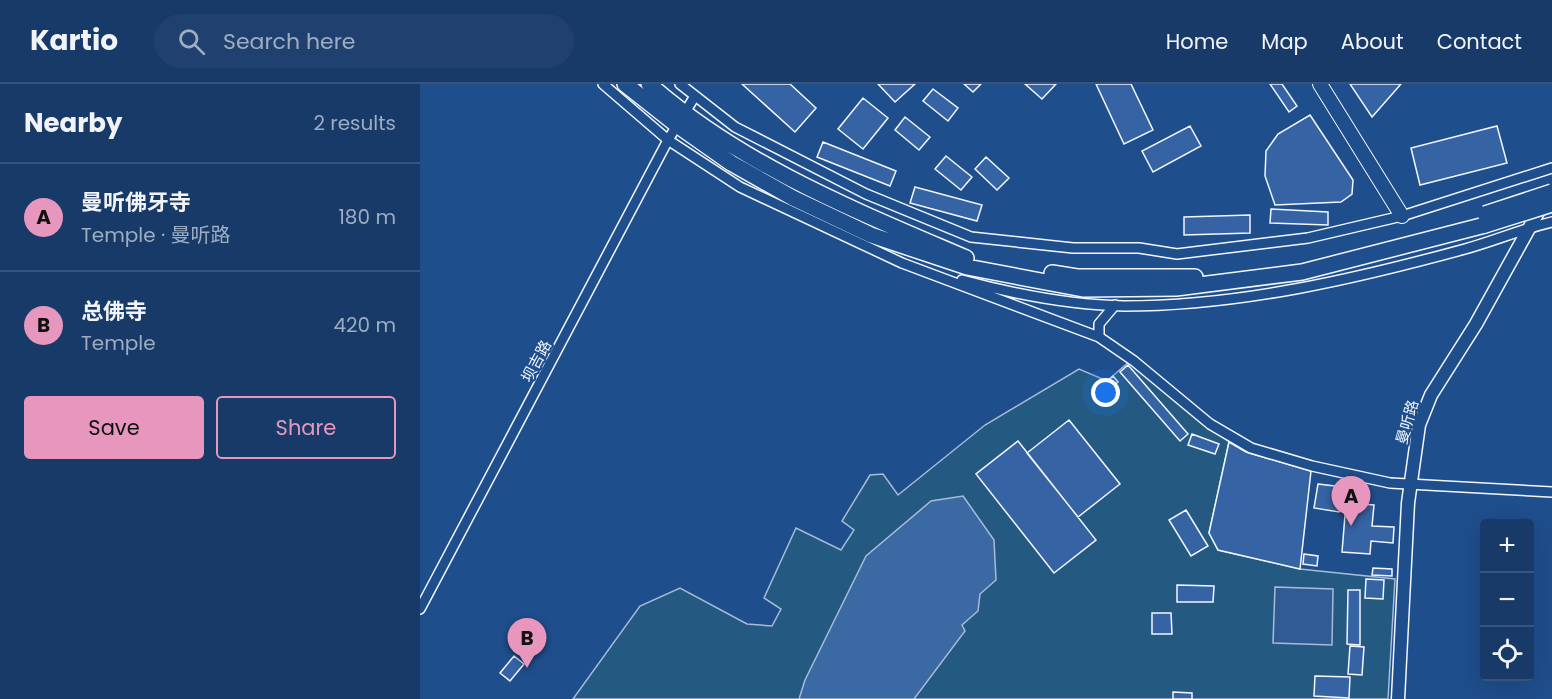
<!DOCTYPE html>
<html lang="en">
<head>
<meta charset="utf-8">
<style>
	:root { --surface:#173a69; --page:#20416f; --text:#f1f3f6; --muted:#9eadc0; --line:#36547d; --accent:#e797bd }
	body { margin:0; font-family:Poppins,"Noto Sans SC",sans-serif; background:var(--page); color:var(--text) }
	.controls { position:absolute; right:18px; bottom:18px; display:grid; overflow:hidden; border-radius:6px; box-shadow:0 6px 24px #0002 }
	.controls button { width:54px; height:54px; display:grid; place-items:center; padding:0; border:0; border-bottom:2px solid var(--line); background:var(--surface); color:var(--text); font:30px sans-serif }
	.you { position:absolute; left:686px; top:309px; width:21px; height:21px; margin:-15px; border:4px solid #fff; border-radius:50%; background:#1a73e8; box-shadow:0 0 0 9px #1a73e833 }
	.badge { display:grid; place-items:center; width:39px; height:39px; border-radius:50%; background:var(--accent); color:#111; font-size:20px; font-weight:700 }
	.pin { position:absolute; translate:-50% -50px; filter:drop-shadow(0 2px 3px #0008) }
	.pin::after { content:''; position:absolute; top:32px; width:21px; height:18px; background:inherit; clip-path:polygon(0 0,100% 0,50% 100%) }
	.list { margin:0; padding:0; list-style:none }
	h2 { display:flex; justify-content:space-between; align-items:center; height:78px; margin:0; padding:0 24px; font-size:26px }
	h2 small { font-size:20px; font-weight:400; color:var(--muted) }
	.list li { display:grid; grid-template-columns:39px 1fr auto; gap:18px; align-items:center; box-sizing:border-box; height:108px; padding:0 24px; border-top:2px solid var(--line) }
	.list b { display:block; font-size:22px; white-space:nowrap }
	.list p { margin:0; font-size:20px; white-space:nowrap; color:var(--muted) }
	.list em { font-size:20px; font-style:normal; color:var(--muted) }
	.actions { display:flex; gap:12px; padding:18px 24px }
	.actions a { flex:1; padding:14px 0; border:2px solid var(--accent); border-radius:6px; text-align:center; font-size:21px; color:var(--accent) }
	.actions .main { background:var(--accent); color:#111 }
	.icon { flex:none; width:33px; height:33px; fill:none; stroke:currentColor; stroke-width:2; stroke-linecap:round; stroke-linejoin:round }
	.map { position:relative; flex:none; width:1132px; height:615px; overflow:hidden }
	header { display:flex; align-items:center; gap:36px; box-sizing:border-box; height:84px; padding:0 30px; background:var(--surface); border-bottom:2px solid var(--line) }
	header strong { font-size:28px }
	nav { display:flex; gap:33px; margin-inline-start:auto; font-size:21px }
	.search { width:420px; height:54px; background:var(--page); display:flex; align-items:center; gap:15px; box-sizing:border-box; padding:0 21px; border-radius:33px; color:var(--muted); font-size:22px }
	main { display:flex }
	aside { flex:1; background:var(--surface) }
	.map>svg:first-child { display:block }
</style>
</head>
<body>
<header>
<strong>Kartio</strong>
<div class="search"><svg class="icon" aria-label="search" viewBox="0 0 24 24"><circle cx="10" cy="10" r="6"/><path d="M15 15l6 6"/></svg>Search here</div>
<nav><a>Home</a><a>Map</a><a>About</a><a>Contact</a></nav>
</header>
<main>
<aside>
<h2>Nearby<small>2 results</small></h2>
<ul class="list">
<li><span class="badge">A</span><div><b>曼听佛牙寺</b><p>Temple · 曼听路</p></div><em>180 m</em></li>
<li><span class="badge">B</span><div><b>总佛寺</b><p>Temple</p></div><em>420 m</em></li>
</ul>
<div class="actions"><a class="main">Save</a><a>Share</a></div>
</aside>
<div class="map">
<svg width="1132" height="615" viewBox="0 0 1132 615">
	<rect width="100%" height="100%" fill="#1f4e8c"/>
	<path fill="#245a82" stroke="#a8bbd7" stroke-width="1.5" d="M710 277 809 358 789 449 798 466 880 485 975 495 968 615H153L220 522 260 504 327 540 352 542 361 525 344 514 376 444 421 466 434 446 422 437 450 391 463 390 478 411 565 341 659 285 687 297Z"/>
	<path fill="#305b95" stroke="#a8bbd7" stroke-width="1.5" d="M855 503 913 505 912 561 853 559Z"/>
	<path fill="#3b69a3" stroke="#a8bbd7" stroke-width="1.5" d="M543 412 574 456 576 496 560 510 558 527 542 541 545 547 494 615H379L385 596 446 472 511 417Z"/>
	<path fill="#3563a3" stroke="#f2f6ff" stroke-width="1.5" d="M322 0H370L396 24 375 48Z
		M458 0H495L475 18Z
		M544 0H561L553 8Z
		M605 0H636L622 15Z
		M676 0H711L733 46 704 60Z
		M850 0H862L877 22 869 28Z
		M930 0H981L952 33Z
		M513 5 538 24 528 37 503 17Z
		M443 14 468 34 443 65 418 45Z
		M890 31 933 96 932 110 921 118 855 121 845 92 846 67 858 50Z
		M485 33 510 53 499 66 475 46Z
		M770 42 781 62 733 88 722 67Z
		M1077 42 1087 79 1000 101 991 64Z
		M403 58 476 87 470 102 397 73Z
		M526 72 552 93 541 106 515 85Z
		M566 73 589 94 577 106 555 85Z
		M495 103 562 121 557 137 490 119Z
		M851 125 908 128V141L850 139Z
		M830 131V149L764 151V133Z
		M708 281 768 350 760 357 700 288Z
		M693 292 698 298 691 304 686 298Z
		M649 336 700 400 658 433 607 369Z
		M772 350 799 360 795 370 768 361Z
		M598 357 676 456 634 489 556 390Z
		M809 358 826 368 891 387 880 485 798 466 789 449Z
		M898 400 923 403 919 428 894 424Z
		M926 419 954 421 952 442 974 443 973 459 951 457 950 470 922 468Z
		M766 426 788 462 771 472 749 436Z
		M884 470 898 472 897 482 883 480Z
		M953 484 972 485V492L952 491Z
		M946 495 964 496 963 515 945 514Z
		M757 501 794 502 793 518H757Z
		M928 506H940V561L927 560Z
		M732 529H751L752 550H732Z
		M930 562 944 563 942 591 928 590Z
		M94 572 104 580 90 597 80 589Z
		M895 592 930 593 929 614 894 612Z
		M753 608 772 609V615H753Z"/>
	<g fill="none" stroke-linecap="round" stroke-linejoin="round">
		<defs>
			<path id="minor" d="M183 0 248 56 320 103 482 179 679 253 714 277 790 340 831 364 892 382 970 399 1132 408
				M260 0 315 43 446 110 551 153 653 164H719L757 170 888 154 982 132 1132 84
				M542 196C594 210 651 221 704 222 819 222 935 195 1045 165 1074 157 1102 145 1132 138
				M679 253V240L695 221
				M0 525 248 56 275 12"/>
			<path id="tertiary" d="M978 615 988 419 999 341 1011 311 1056 240 1122 121"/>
			<path id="secondary" d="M900 0 982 132"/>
			<path id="trunk" d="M205 0 257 41 311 79 373 114 451 151 547 183 663 205 756 204 882 188 1065 141
				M229 0C321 81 434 126 546 174
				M632 189 657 193H775"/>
		</defs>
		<use href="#minor" stroke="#f2f6ff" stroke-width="12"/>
		<use href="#tertiary" stroke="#f2f6ff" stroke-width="15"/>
		<use href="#secondary" stroke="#f2f6ff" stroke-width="16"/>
		<use href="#trunk" stroke="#f2f6ff" stroke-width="18"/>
		<use href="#minor" stroke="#1f4e8c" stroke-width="9"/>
		<use href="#tertiary" stroke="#1f4e8c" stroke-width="12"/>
		<use href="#secondary" stroke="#1f4e8c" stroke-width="14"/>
		<use href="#trunk" stroke="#1f4e8c" stroke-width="15"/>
		<defs>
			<path id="trunk-bridge" d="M1065 130 1132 108
				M1065 141 1132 120"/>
		</defs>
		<use href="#trunk-bridge" stroke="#f2f6ff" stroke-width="18" stroke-linecap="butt"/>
		<use href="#trunk-bridge" stroke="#1f4e8c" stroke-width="15"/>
	</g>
	<g text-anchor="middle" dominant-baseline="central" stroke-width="4.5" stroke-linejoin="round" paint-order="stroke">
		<g font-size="15" fill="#f2f6ff" stroke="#1f4e8c">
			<text transform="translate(116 277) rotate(-62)">坝吉路</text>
			<text transform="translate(987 338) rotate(-74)">曼听路</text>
		</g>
	</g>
</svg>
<div class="controls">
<button>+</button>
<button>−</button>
<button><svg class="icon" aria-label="locate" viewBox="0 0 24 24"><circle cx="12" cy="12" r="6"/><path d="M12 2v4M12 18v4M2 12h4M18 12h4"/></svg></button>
</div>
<div class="you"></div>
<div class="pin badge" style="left:931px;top:442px">A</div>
<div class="pin badge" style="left:107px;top:584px">B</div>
</div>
</main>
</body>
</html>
